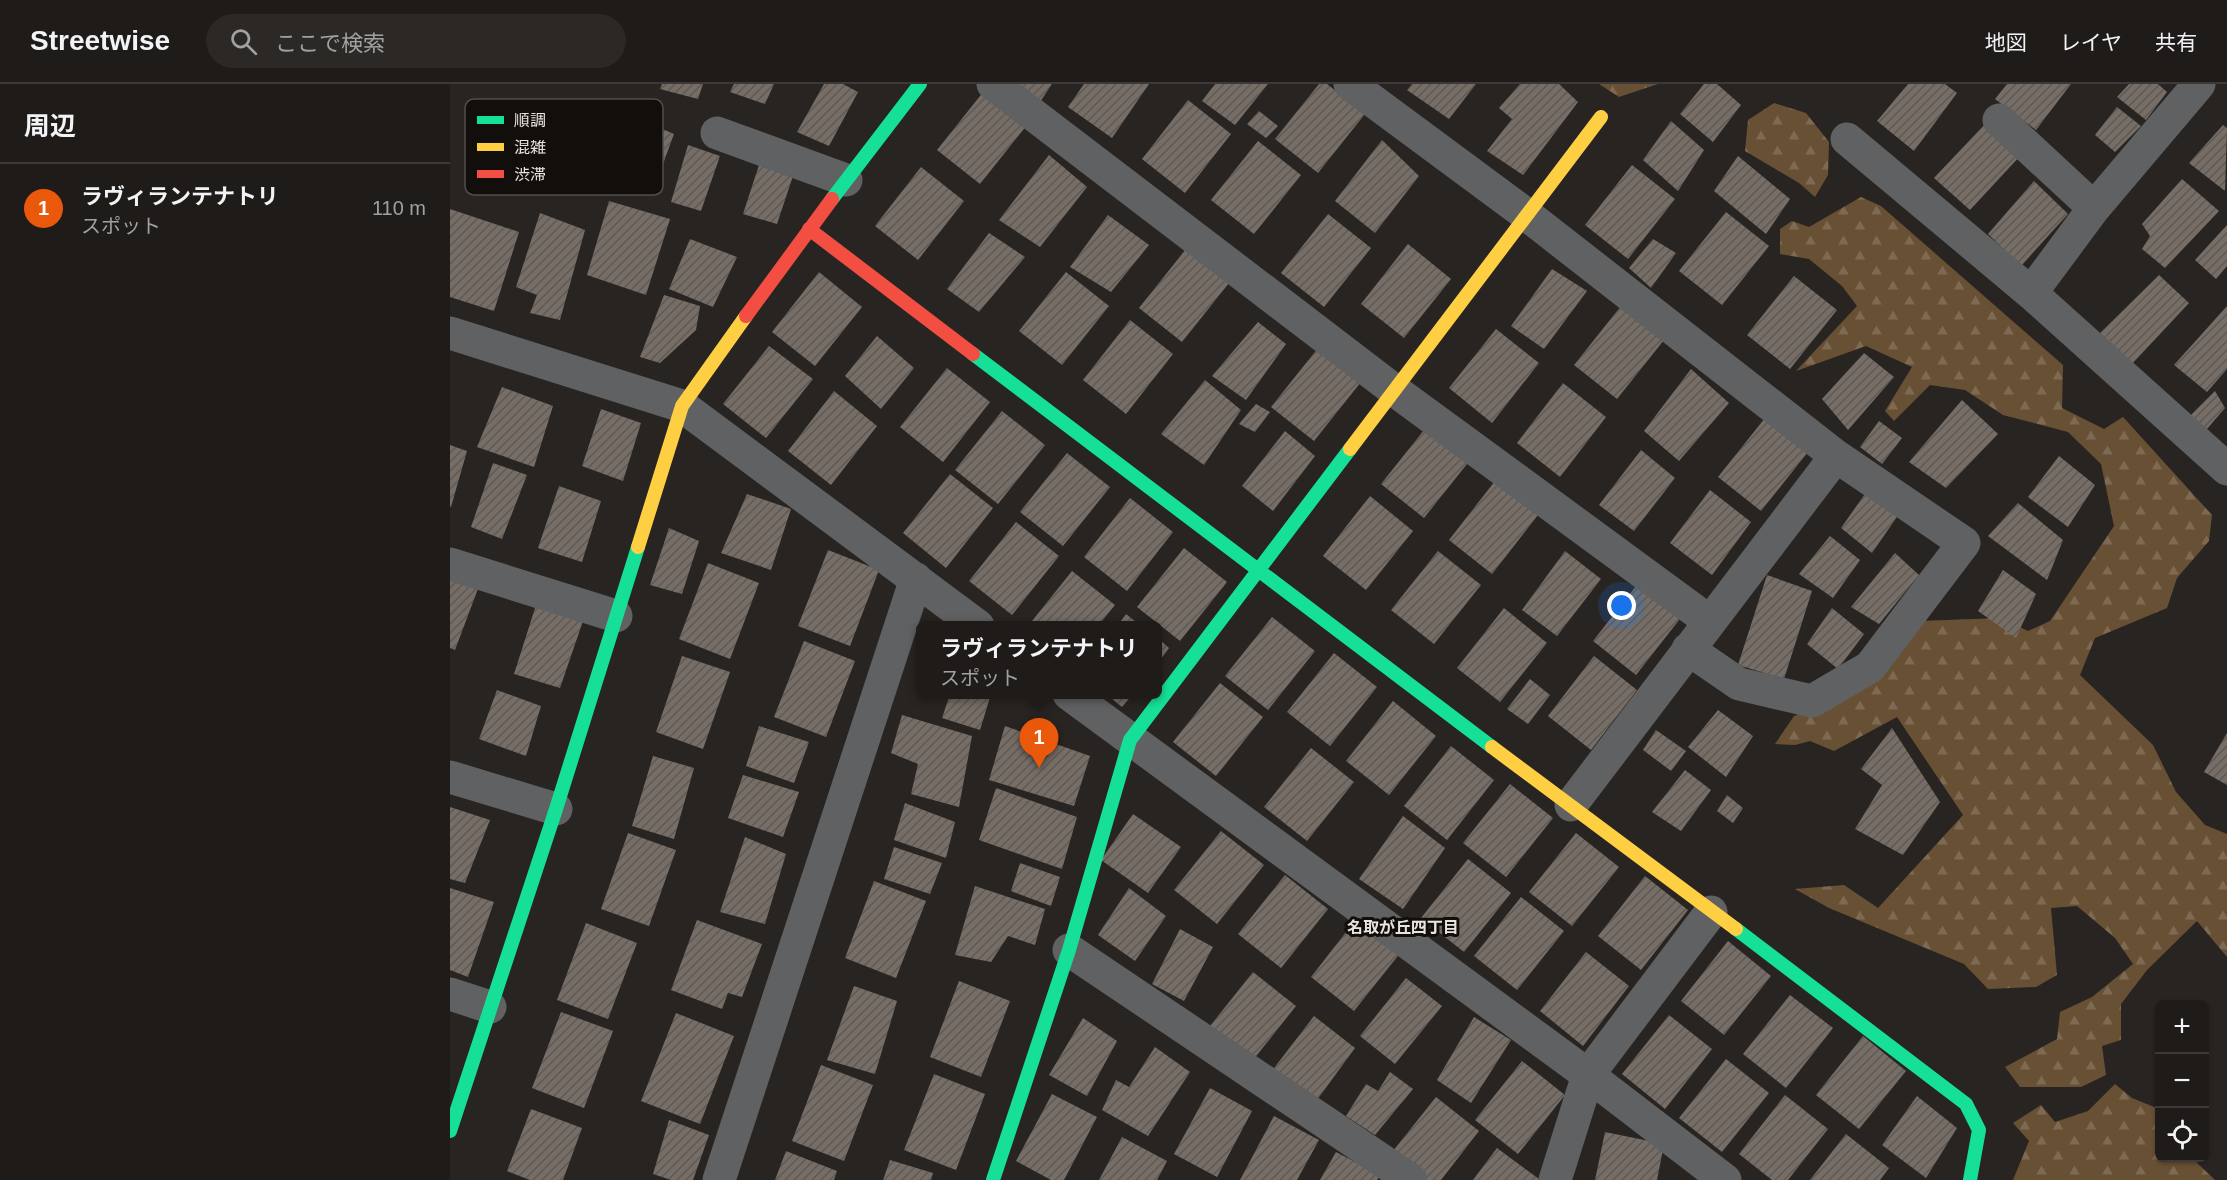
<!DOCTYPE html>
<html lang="ja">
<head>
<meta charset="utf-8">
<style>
	:root { --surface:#1e1b19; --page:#2b2826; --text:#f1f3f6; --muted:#a1a1a2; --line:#3c3938; --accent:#ea580c }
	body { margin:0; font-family:Arial,"Noto Sans JP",sans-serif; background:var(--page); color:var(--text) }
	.controls { position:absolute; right:18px; bottom:18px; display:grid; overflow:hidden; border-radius:9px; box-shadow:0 2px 4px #0004 }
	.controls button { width:54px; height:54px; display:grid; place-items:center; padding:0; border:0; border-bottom:2px solid var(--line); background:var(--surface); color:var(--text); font:30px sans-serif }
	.you { position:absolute; left:1172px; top:522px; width:21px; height:21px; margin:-15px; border:4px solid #fff; border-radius:50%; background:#1a73e8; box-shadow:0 0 0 9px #1a73e833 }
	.badge { display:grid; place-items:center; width:39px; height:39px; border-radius:50%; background:var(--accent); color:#fff; font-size:20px; font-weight:700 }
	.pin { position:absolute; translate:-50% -50px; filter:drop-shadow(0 2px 3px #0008) }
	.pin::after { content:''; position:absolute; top:32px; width:21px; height:18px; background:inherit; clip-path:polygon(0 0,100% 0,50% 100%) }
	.popup { position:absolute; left:466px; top:537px; width:246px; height:78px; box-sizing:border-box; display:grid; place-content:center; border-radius:9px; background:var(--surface); filter:drop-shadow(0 2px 4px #0005); font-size:20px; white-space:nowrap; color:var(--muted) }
	.popup b { font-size:22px; color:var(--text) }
	.popup::after { content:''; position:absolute; left:50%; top:100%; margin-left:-12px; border:12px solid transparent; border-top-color:var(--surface) }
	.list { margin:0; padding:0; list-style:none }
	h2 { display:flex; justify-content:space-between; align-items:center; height:78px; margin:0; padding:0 24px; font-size:26px }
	h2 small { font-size:20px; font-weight:400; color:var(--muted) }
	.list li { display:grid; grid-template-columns:39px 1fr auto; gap:18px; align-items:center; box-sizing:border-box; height:90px; padding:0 24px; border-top:2px solid var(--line) }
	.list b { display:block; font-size:22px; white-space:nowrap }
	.list p { margin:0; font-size:20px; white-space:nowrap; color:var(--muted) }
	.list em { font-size:20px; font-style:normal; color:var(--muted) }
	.icon { flex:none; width:33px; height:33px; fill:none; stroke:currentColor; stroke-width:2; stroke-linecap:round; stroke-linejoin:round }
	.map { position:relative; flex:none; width:1777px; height:1096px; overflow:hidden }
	header { display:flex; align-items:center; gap:36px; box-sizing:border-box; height:84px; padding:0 30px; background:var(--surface); border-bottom:2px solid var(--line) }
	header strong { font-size:28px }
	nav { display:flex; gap:33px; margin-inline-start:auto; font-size:21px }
	.search { width:420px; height:54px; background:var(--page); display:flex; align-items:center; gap:15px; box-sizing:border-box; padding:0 21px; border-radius:33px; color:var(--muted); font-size:22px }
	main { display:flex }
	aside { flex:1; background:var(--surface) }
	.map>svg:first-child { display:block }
</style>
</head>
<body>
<header>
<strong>Streetwise</strong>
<div class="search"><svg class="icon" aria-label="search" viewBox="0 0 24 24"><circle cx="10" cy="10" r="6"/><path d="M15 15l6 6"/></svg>ここで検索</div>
<nav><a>地図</a><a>レイヤ</a><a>共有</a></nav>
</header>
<main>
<aside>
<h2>周辺<small></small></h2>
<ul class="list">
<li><span class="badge">1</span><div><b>ラヴィランテナトリ</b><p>スポット</p></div><em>110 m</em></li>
</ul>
</aside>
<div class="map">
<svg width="1777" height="1096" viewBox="0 0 1777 1096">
	<defs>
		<pattern id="forest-firs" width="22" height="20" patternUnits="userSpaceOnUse" patternTransform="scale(1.5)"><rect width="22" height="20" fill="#685035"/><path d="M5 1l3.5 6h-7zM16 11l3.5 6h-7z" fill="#7e6952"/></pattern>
		<pattern id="building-hatch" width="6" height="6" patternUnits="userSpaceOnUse" patternTransform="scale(1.5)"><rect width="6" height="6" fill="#766e66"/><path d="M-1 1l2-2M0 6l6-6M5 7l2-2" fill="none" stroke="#5e5954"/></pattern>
	</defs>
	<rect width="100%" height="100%" fill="#282421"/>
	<path fill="url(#forest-firs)" d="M1149 0H1208L1169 13Z
		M1324 19 1356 29 1379 58 1378 91 1365 113 1349 99 1295 67 1298 36Z
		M1411 113 1431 122 1613 281 1612 324 1654 345 1673 333 1762 431 1759 457 1727 494 1717 524 1645 554 1630 591 1703 661 1726 708 1755 741 1777 750V873L1747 837 1697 886 1671 920V956L1652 962 1656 991 1631 1003H1570L1555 983 1607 955 1610 928 1642 913 1683 880 1665 854 1627 822 1601 824 1607 891 1586 903 1538 905 1514 880 1379 824 1345 805 1394 801 1428 824 1513 731 1447 633 1384 667 1360 657 1345 661 1325 660 1344 632 1394 614 1469 537 1551 534 1578 547 1600 537 1664 442 1651 380 1618 348 1553 331 1515 306 1480 301 1444 337 1435 327 1462 283 1416 262 1346 287 1407 222 1392 202 1359 175 1330 170V145L1342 137 1359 143Z
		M1665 1000 1682 1014 1709 1025 1710 1074H1742L1765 1096H1563L1579 1057 1563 1039 1591 1021 1605 1038 1638 1027Z"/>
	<path fill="url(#building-hatch)" d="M212 0H253L248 15 210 5Z
		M284 0H324L315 20 280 8Z
		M374 0H393L408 8 379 62 347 48Z
		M568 0H602L590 18Z
		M634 0H699L662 54 618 23Z
		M765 0H818L785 41 752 17Z
		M869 0H877L915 30 868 89 825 55Z
		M962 0H1026L999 35 957 6Z
		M1070 0H1109L1128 18 1073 91 1037 67 1062 35 1049 24Z
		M1254 0H1267L1291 21 1263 58 1230 30Z
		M1458 0H1495L1507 9 1464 67 1427 37Z
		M1557 0H1621L1586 46 1545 15Z
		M1679 0H1708L1717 8 1696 36 1667 13Z
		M534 7 577 41 530 100 487 66Z
		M738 16 781 50 735 109 692 75Z
		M1667 23 1691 42 1665 68 1645 51Z
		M809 27 828 42 816 54 797 40Z
		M194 37 224 50 202 110 171 104Z
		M1221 37 1254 66 1228 107 1193 76Z
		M1536 39 1571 71 1520 126 1484 94Z
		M1773 41 1777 44 1775 107 1739 79Z
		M932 56 969 92 925 149 885 117Z
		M808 57 851 91 804 150 761 116Z
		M238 61 270 72 251 127 221 118Z
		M599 71 637 103 590 163 549 136Z
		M1288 72 1340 115 1316 150 1264 107Z
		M309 81 343 92 327 140 293 130Z
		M1182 81 1225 115 1178 175 1135 141Z
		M471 83 514 117 468 176 425 142Z
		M1732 95 1769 127 1715 184 1692 165 1700 152 1692 140Z
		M1584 97 1618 130 1571 182 1538 150Z
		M159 117 220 135 196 211 137 191Z
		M0 125 69 148 44 227 0 213Z
		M1276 128 1319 162 1272 221 1229 187Z
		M90 129 135 146 110 236 80 229 87 211 66 203Z
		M878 130 921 164 874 223 831 189Z
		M658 131 699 161 661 208 620 183Z
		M1777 141V182L1766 195 1745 176Z
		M539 149 575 173 529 228 497 205Z
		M240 155 287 173 263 223 219 205Z
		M1203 155 1226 169 1201 204 1179 184Z
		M958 160 1001 195 954 254 911 220Z
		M736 165 779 199 732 258 689 224Z
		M1102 185 1137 207 1094 265 1061 242Z
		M369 188 412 223 365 282 322 248Z
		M616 188 659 222 612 281 569 247Z
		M1709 191 1739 219 1682 280 1650 249Z
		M1344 192 1387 226 1340 285 1297 251Z
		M214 211 250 222 246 246 210 279 190 273Z
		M1171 222 1214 256 1167 315 1124 281Z
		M1777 222V285L1757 308 1724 281Z
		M680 236 723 270 676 330 633 296Z
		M808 238 836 260 796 316 762 292Z
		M1046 245 1089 279 1042 339 999 304Z
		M427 252 464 284 431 325 395 292Z
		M319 262 363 295 316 354 273 320Z
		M868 264 911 298 864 357 821 323Z
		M1414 269 1444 293 1398 346 1372 315Z
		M497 284 540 318 493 378 450 343Z
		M1241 285 1279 319 1229 377 1194 347Z
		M755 296 791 326 754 381 711 350Z
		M1113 299 1156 333 1110 393 1067 359Z
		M52 303 103 322 84 383 27 363Z
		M384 307 427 342 381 401 338 367Z
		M1765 307 1775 324 1757 345 1740 332Z
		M1512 316 1548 350 1496 404 1459 378Z
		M806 320 820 328 805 348 789 340Z
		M151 325 191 339 173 397 132 382Z
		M552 327 595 361 548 420 505 386Z
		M1315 334 1358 368 1311 427 1268 393Z
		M1429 337 1452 354 1432 380 1410 363Z
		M978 341 1021 375 974 434 931 400Z
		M835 347 865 372 823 427 792 402Z
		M0 361 17 367 1 423H0Z
		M1191 366 1225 394 1184 447 1149 421Z
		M617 369 660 403 613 462 570 428Z
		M1609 372 1645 401 1618 443 1578 413Z
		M43 379 77 391 52 455 21 443Z
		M500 390 543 424 496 484 453 449Z
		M1045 397 1088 431 1042 490 999 456Z
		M109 402 151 417 132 478 88 464Z
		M1260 406 1301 438 1262 491 1220 459Z
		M1417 407 1449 430 1422 469 1391 444Z
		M297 410 341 425 321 486 271 469Z
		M920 412 963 447 916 506 873 472Z
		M680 414 723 448 677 507 634 473Z
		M1568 419 1613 456 1597 496 1538 452Z
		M566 438 609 472 562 531 519 497Z
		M219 444 249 457 232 510 200 501Z
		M1380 452 1410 476 1383 514 1349 490Z
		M734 464 777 498 730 557 687 523Z
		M378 466 429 486 400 562 348 542Z
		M988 467 1031 501 984 560 941 526Z
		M1115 467 1151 495 1107 552 1072 526Z
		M1445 469 1469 491 1429 540 1401 523Z
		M258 479 309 499 280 575 229 555Z
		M1553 486 1586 510 1566 554 1528 527Z
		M622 487 665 521 648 542H578Z
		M1317 491 1362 507 1334 595 1288 581Z
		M0 492 29 502 5 566 0 564Z
		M1190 497 1233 531 1186 591 1143 557Z
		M86 521 133 537 110 604 64 590Z
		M1054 524 1097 559 1050 618 1007 584Z
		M1382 524 1414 550 1388 585 1357 560Z
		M676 530 691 542H667Z
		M822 533 865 567 818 626 775 592Z
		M708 554 719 564 708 579Z
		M354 557 405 577 376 653 324 633Z
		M884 569 927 603 880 662 837 628Z
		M232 572 280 588 253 665 206 648Z
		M1144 572 1187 606 1141 666 1098 632Z
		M1080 595 1100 611 1078 640 1057 625Z
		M770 599 813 633 766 692 723 658Z
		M47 606 91 622 76 672 29 655Z
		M500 610H541L530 646 492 634Z
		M656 610H683L672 623Z
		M943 617 986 652 939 711 896 677Z
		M1268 626 1303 652 1276 693 1238 663Z
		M452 631 522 652 509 723 461 710 468 680 441 669Z
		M309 642 359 658 344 699 296 682Z
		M555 642 640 672 624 722 539 696Z
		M1442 644 1490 718 1453 771 1405 745 1432 701 1411 685Z
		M1206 646 1236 667 1221 687 1193 666Z
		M1777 649V701L1754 688Z
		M1001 662 1044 696 997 756 954 722Z
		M861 664 904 698 857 757 814 723Z
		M203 672 244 684 224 755 182 742Z
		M1235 686 1261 706 1231 747 1202 728Z
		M293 691 349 708 333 753 278 734Z
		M1060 700 1103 734 1056 793 1013 759Z
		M546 704 627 733 612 785 529 756Z
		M1277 711 1293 724 1283 739 1267 727Z
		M455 719 505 738 496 774 444 756Z
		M0 723 40 736 15 799 0 795Z
		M683 730 731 763 698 809 651 776Z
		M953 732 995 764 953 825 909 795Z
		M771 747 814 781 767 840 724 806Z
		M178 749 226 766 199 842 151 825Z
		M1126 749 1169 783 1122 842 1079 808Z
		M295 753 336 770 315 840 270 828Z
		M444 763 492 779 480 810 434 795Z
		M1018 775 1061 809 1014 868 971 834Z
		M570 779 610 793 601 822 561 807Z
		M835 791 878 825 831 884 788 850Z
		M1195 792 1238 826 1191 886 1148 852Z
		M424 797 476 817 446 894 395 874Z
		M525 802 595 825 585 861 558 852 541 878 505 871Z
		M0 804 44 818 18 893 0 886Z
		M679 804 716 832 685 877 648 851Z
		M1071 813 1114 847 1067 906 1024 872Z
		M907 834 951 868 904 927 861 893Z
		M247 836 312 860 292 913 278 909 272 925 221 906Z
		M136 839 187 859 158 935 107 916Z
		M730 845 763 863 734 917 702 900Z
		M1278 857 1321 892 1274 951 1231 917Z
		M1136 868 1179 902 1133 962 1090 927Z
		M803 888 846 922 799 981 756 947Z
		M956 894 992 922 945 980 910 952Z
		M509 897 560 917 531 993 480 973Z
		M404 902 447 917 425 990 377 976Z
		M1340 911 1383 944 1336 1004 1293 970Z
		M111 928 163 947 134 1024 82 1004Z
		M226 929 284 952 250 1040 191 1017Z
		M1219 931 1262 965 1215 1025 1172 990Z
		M864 932 905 964 864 1020 821 988Z
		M1024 933 1061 956 1021 1019 987 996Z
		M633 934 667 957 637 1012 599 991Z
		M1413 952 1456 987 1409 1045 1366 1011Z
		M705 963 740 988 698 1052 652 1026 666 996 679 1003Z
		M1276 975 1319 1009 1272 1068 1229 1034Z
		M1072 977 1115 1011 1068 1070 1025 1036Z
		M371 981 423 1001 394 1077 342 1057Z
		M940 988 963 1005 925 1051 896 1032 916 1000 928 1007Z
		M484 990 535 1010 506 1086 454 1066Z
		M760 1004 802 1027 767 1093 724 1070Z
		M602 1010 647 1033 614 1096H601L566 1077Z
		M1335 1011 1378 1045 1338 1096H1322L1289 1070Z
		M1467 1012 1507 1044 1476 1094 1432 1061Z
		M986 1013 1029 1047 991 1096H969L939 1072Z
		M81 1025 132 1044 113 1096H80L57 1087Z
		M824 1032 869 1056 847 1096H790Z
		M219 1036 259 1051 243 1096H221L203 1090Z
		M1155 1048 1214 1060 1207 1096H1145Z
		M1396 1050 1439 1084 1430 1096H1360Z
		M672 1053 717 1077 707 1096H649Z
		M1047 1064 1089 1095 1088 1096H1023Z
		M336 1067 387 1087 384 1096H325Z
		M886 1068 930 1091 927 1096H870Z
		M440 1076 483 1089 481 1096H433Z"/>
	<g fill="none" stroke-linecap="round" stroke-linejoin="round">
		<path stroke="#606162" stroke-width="33" d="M543 0 944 306 1259 537
			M900 0 1077 131 1386 372 1514 459 1420 583 1362 617 1289 600 1238 565
			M1549 36 1644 124
			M267 49 396 96
			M1397 55 1581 209 1777 385
			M1581 209 1644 124 1749 0
			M0 249 232 322 528 542
			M0 480 166 532
			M619 610 1138 991 1275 1096
			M0 693 106 725
			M1121 721 1386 372
			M619 866 961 1096
			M0 910 40 923
			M269 1096 466 495
			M1105 1096 1138 991 1261 828"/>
		<path stroke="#16e098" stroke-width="14" d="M382 115 470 0
			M523 270 1042 663
			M1286 845 1516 1020 1529 1046 1520 1096
			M0 1047 106 725 188 463
			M543 1096 619 866 680 656 900 365"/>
		<path stroke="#ffcf43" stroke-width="14" d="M900 365 1151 33
			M188 463 232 322 296 232
			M1042 663 1286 845"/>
		<path stroke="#f24e42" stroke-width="14" d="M359 145 523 270
			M296 232 382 115"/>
	</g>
	<g text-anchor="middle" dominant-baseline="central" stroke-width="6" stroke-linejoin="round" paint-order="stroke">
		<g font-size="16" font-weight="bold" fill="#e8e4df" stroke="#110e0b">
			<text x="953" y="843">名取が丘四丁目</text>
		</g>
	</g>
	<rect x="15" y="15" width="198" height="96" rx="9" fill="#110e0b" stroke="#524e4b" stroke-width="1.5"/>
	<rect x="27" y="32" width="27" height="8" fill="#16e098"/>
	<rect x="27" y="59" width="27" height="8" fill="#ffcf43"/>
	<rect x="27" y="86" width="27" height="8" fill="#f24e42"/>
	<g font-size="16" fill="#e8e4df">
		<text x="64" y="42">順調</text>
		<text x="64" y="69">混雑</text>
		<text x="64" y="96">渋滞</text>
	</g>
</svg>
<div class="controls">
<button>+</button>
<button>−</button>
<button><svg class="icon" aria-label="locate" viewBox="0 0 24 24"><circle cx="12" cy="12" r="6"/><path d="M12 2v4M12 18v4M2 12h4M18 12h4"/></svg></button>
</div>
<div class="you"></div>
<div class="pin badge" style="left:589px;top:684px">1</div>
<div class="popup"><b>ラヴィランテナトリ</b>スポット</div>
</div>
</main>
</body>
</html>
